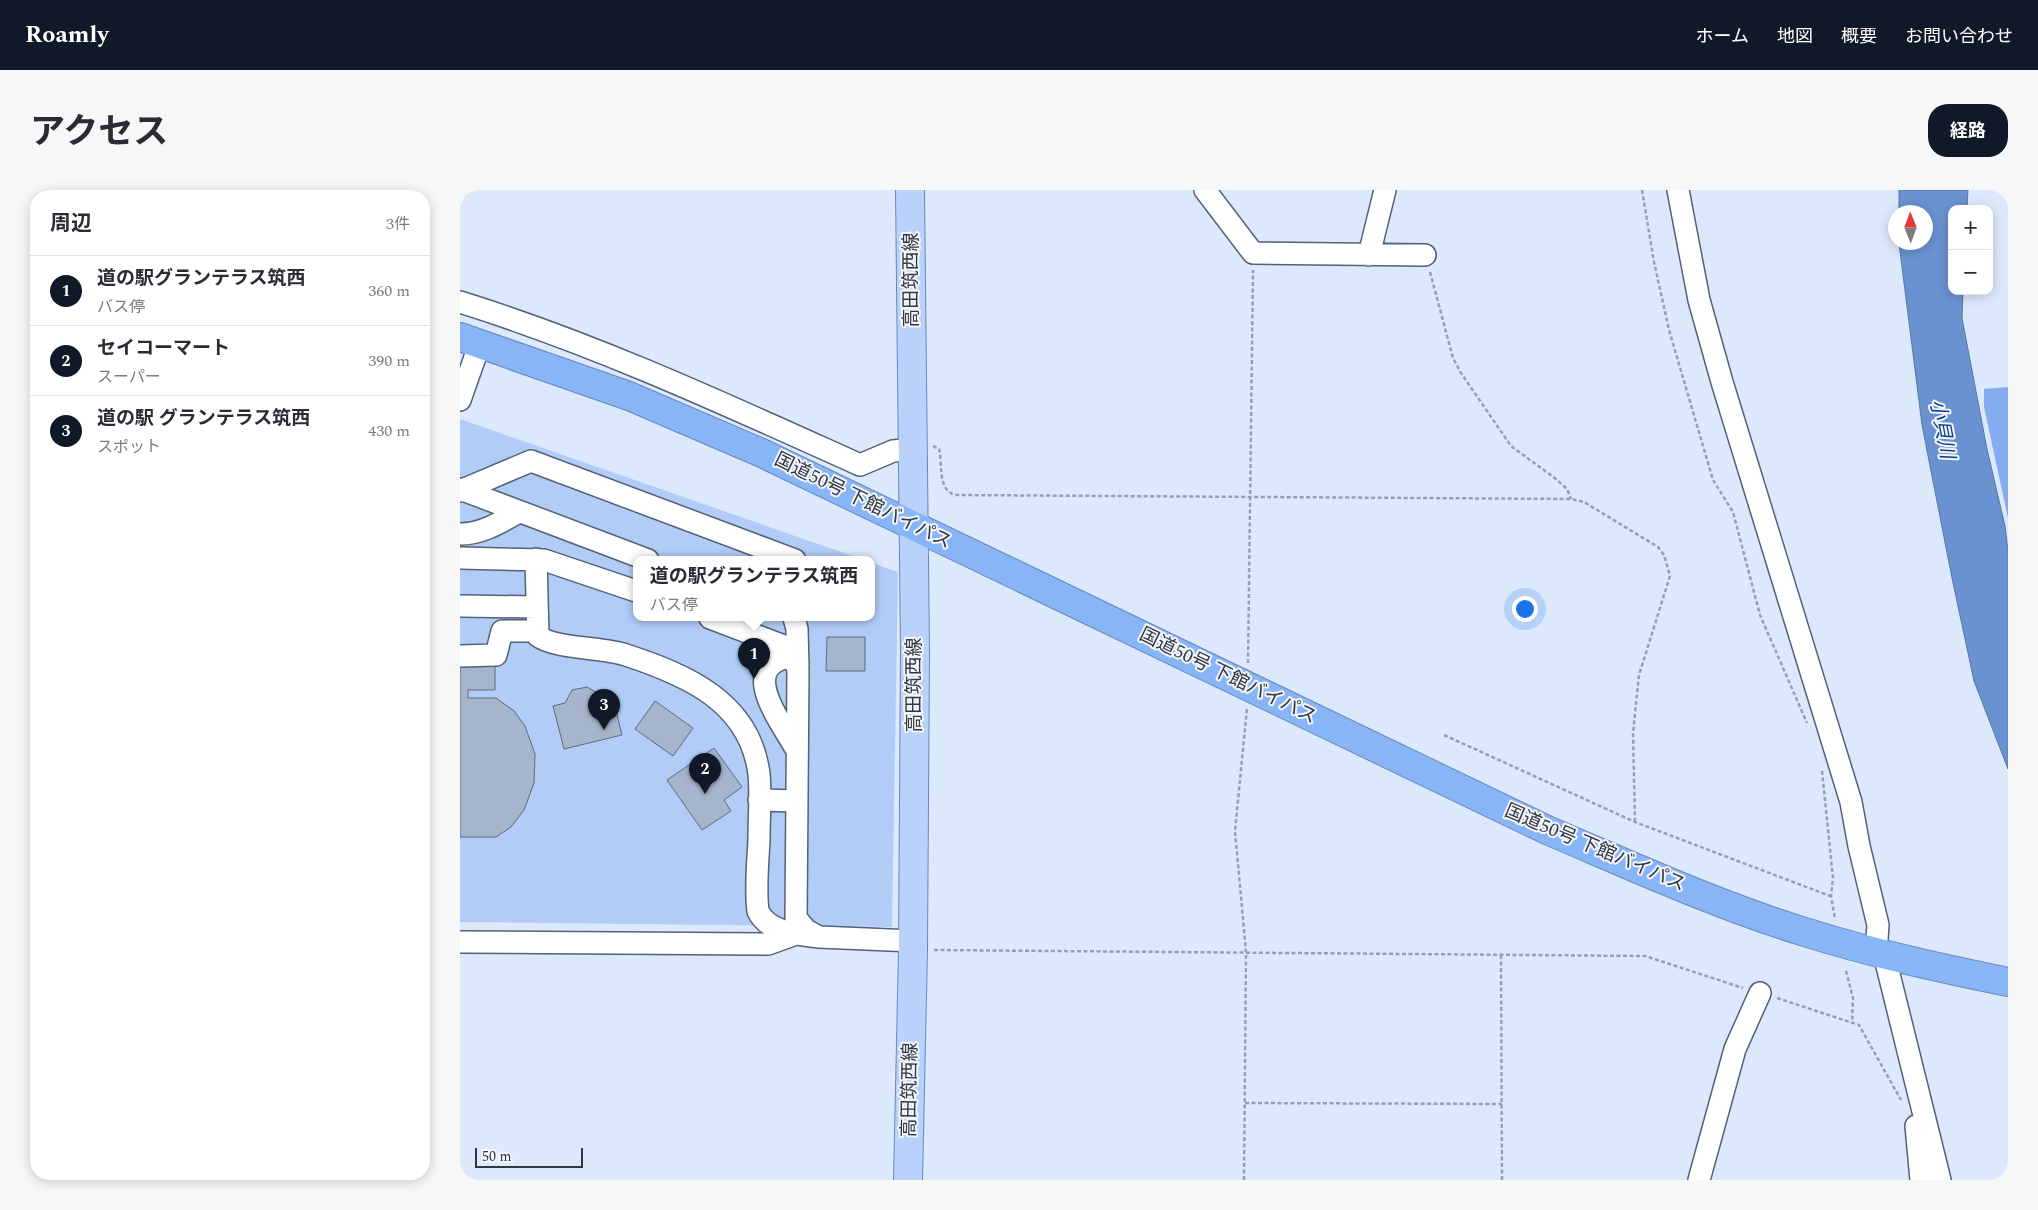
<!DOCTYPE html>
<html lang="ja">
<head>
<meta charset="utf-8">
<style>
	:root { --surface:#fff; --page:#f7f7f7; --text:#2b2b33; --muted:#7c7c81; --line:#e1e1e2; --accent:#111827 }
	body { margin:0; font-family:Spectral,"Noto Sans JP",serif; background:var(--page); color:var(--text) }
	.controls { position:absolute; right:15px; top:15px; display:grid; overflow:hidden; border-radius:10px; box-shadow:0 2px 12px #0003 }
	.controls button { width:45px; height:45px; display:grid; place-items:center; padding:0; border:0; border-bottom:1px solid var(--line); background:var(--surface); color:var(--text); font:25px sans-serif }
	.compass { position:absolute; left:1428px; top:15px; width:45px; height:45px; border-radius:50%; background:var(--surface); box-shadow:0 2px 12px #0003; rotate:359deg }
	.scale { position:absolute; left:15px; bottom:12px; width:108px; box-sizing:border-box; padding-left:5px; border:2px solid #313741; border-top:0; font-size:14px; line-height:18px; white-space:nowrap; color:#313741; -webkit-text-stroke:4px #f2f5fa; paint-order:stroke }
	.you { position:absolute; left:1064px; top:418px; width:18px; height:18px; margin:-12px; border:4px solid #fff; border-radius:50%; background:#1a73e8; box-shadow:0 0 0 8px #1a73e833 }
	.badge { display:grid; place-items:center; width:32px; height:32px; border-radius:50%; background:var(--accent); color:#fff; font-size:16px; font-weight:700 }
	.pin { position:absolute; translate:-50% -41px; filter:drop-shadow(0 1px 2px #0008) }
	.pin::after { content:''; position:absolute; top:26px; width:18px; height:15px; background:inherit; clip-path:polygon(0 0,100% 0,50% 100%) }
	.popup { position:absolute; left:173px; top:366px; width:242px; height:65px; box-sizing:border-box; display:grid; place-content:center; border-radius:10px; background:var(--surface); filter:drop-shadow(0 1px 4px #0005); font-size:16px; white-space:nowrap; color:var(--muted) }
	.popup b { font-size:19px; color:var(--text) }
	.popup::after { content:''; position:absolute; left:50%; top:100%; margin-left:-10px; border:10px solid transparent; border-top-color:var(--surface) }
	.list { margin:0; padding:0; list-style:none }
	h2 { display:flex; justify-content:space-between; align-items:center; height:65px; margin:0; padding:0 20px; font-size:21px }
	h2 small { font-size:16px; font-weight:400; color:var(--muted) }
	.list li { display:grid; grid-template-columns:32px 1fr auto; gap:15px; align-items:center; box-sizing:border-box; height:70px; padding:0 20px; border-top:1px solid var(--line) }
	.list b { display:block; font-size:19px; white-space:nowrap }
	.list p { margin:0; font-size:16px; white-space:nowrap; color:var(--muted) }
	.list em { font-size:16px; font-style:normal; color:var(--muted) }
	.map { position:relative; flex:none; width:1548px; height:990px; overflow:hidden; border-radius:20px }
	header { display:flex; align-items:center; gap:30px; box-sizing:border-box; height:70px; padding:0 25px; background:var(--accent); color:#fff }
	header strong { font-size:24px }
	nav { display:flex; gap:28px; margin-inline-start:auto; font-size:18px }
	.intro { display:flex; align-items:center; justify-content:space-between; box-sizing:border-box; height:120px; padding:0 30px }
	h1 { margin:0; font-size:35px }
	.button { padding:12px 22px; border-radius:20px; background:var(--accent); color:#fff; font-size:18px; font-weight:700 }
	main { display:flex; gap:30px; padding:0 30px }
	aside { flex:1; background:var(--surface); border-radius:20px; box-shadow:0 2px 12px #0003 }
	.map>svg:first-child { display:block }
</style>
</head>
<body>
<header>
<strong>Roamly</strong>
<nav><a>ホーム</a><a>地図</a><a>概要</a><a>お問い合わせ</a></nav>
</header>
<div class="intro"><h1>アクセス</h1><a class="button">経路</a></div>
<main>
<aside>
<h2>周辺<small>3件</small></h2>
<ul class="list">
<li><span class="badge">1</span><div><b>道の駅グランテラス筑西</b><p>バス停</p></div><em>360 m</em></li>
<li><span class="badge">2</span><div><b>セイコーマート</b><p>スーパー</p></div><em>390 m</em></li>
<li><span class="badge">3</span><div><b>道の駅 グランテラス筑西</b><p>スポット</p></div><em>430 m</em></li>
</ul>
</aside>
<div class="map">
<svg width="1548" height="990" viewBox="0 0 1548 990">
	<rect width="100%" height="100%" fill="#dce9fc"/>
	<path fill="#b1cdf7" d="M0 229 404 370H176V428H412V373L438 382 432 737 0 732Z"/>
	<path fill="#83aded" d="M1548 197V328L1524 217V199Z"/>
	<path fill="#6a92d0" stroke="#5977a5" d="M1439 0H1508L1507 19H1492V101H1503L1502 128 1527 259 1545 336 1548 361V579L1514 491 1492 388 1462 235 1439 53 1466 52V22H1439Z"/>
	<path fill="#a6b5cc" stroke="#5d6b80" d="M367 447H405V481H366Z
		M0 470H35V500H8V508H36L54 521 65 536 75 564 74 593 64 620 51 637 36 647H0Z
		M127 497 139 504 151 501 162 545 104 559 93 516 105 513 112 500Z
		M195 511 233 538 213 566 175 539Z
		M254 558 282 597 264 610 271 621 242 640 207 590Z"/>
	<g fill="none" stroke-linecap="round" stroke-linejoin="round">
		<defs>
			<path id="minor" d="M745 0 793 63 965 65
				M1218 0 1239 110 1262 192 1391 612 1399 656 1418 735 1416 762
				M909 65 925 0
				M0 112C138 155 269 216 400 275L433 261 453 259
				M0 210 20 153
				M0 299 188 370
				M0 301 71 271 335 370
				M0 344C22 344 41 332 59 322
				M0 368 84 370 176 401
				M76 369 78 446C95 459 143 457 166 465 227 485 290 512 299 584 301 605 299 628 299 649 298 672 295 698 298 721 307 742 339 745 359 747
				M0 416 77 417
				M250 428 324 456 334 466 338 481 336 728 346 740 359 747 453 751
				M334 428 337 439 338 477
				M0 466 36 465 42 441H77
				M334 466C275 474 320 530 336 559
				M299 610 336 611
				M0 752 308 754 336 744
				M1424 764 1480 990
				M1456 936 1461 990
				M1239 990 1275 859 1300 803"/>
			<path id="major" d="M448 990 453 760 455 461 450 0"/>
			<path id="highway" d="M0 147 169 206 304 264 1087 640C1172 676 1257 715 1345 742 1411 763 1480 778 1548 792"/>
		</defs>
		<use href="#minor" stroke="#546176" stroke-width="24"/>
		<use href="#major" stroke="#6a88b8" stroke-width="30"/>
		<use href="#highway" stroke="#6a88b8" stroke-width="30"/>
		<path stroke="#95a0af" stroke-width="2.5" stroke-dasharray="4 2.5" stroke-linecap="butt" d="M1182 0 1194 72 1209 140 1253 290 1273 322 1300 425 1347 533
			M970 82 993 168 1001 183 1051 256 1096 289 1107 299 1111 309
			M473 256 479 259C483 275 477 299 495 305L1111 309 1124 312 1198 357 1204 365 1210 386 1179 485 1173 543 1175 632
			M788 473 793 80
			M984 545 1175 632 1370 706
			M1362 581 1373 688 1371 706 1375 729
			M474 760 1185 766 1283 798
			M1041 765 1042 990
			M1386 781 1393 808 1392 833
			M1317 808 1399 835 1441 910
			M785 913 1042 914
			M784 990 786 762 775 641 787 518"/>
		<use href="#minor" stroke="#fff" stroke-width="21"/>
		<use href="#major" stroke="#b8d2fb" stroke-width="28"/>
		<use href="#highway" stroke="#88b4f8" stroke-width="28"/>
	</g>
	<g text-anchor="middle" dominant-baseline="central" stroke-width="4" stroke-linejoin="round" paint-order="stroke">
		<g font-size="19" fill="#313741" stroke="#f2f5fa">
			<text transform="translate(451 90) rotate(-90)">高田筑西線</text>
			<text transform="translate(403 311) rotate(26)">国道50号 下館バイパス</text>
			<text transform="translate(768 486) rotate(26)">国道50号 下館バイパス</text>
			<text transform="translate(454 495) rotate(-90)">高田筑西線</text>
			<text transform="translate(1135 658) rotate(23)">国道50号 下館バイパス</text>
			<text transform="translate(450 900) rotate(-89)">高田筑西線</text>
		</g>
		<g font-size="20" font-style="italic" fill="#0f418b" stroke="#f2f5fa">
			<text transform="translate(1482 239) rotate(79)">小貝川</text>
		</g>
	</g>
</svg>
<div class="controls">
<button>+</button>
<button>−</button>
</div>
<svg class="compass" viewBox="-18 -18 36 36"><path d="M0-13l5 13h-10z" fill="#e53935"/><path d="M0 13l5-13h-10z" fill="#7c7c81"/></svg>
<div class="scale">50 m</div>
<div class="you"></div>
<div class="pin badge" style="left:294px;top:489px">1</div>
<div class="popup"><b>道の駅グランテラス筑西</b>バス停</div>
<div class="pin badge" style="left:245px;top:604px">2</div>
<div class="pin badge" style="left:144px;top:540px">3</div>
</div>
</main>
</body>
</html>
